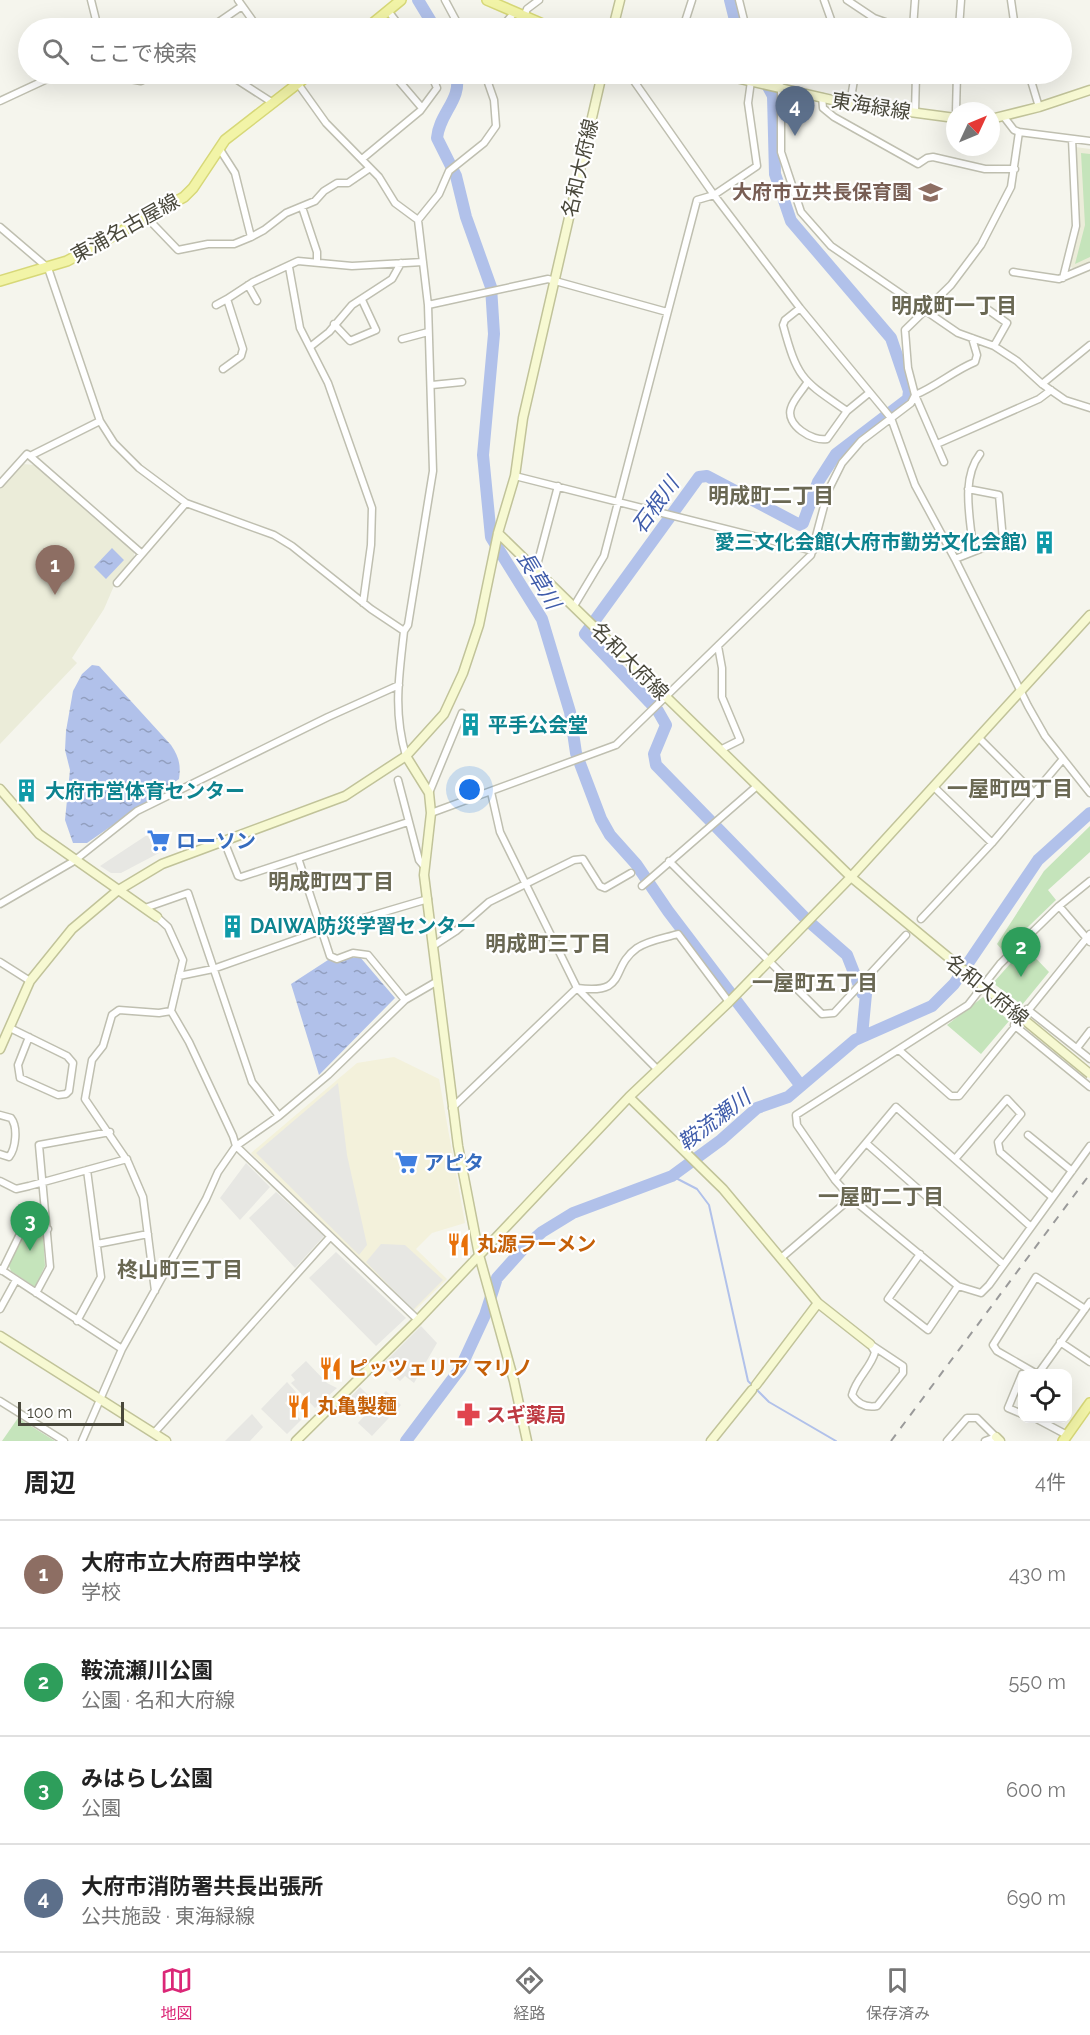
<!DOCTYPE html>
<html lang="ja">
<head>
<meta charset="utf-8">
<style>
	:root { --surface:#fff; --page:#f6f6f6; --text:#222; --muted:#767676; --line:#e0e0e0; --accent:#db2777 }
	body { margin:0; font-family:Raleway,"Noto Sans JP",sans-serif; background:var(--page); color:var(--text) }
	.controls { position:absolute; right:18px; bottom:18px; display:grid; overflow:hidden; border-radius:12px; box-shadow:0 6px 24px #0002 }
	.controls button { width:54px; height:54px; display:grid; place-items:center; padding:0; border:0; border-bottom:2px solid var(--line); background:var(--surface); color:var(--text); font:30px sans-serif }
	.compass { position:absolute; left:946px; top:102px; width:54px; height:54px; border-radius:50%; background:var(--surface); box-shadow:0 6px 24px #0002; rotate:46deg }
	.scale { position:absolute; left:18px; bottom:15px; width:106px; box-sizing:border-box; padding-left:6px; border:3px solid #49483b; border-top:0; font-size:16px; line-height:21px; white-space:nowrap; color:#49483b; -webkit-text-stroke:4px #fff; paint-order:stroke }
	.you { position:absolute; left:470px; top:790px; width:21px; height:21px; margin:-15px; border:4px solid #fff; border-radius:50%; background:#1a73e8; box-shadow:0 0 0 9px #1a73e833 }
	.badge { display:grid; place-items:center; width:39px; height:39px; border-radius:50%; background:var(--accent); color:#fff; font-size:20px; font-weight:700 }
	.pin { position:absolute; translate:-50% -50px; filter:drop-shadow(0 2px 3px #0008) }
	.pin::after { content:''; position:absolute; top:32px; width:21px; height:18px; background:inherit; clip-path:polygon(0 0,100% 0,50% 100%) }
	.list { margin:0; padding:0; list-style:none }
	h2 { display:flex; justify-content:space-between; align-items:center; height:78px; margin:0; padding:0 24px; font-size:26px }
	h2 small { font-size:20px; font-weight:400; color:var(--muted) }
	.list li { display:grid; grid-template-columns:39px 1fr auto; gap:18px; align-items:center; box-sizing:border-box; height:108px; padding:0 24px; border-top:2px solid var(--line) }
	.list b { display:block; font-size:22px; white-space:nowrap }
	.list p { margin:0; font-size:20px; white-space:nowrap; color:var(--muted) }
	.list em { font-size:20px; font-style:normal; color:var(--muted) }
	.icon { flex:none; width:33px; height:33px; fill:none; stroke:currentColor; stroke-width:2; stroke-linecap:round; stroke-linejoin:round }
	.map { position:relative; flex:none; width:1090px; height:1441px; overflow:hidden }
	.search { position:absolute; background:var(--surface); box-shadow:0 6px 24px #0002; left:18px; right:18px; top:18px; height:66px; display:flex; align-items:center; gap:15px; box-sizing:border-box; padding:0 21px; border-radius:33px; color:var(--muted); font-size:22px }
	.sheet { height:510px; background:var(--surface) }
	nav { display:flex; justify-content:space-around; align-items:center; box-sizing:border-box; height:84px; border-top:2px solid var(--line); background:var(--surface); font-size:16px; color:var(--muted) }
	nav a { display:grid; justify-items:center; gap:3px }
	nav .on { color:var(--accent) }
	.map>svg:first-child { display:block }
</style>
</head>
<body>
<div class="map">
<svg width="1090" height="1441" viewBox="0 0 1090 1441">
	<defs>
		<pattern id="water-ripples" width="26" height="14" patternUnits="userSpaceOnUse" patternTransform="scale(1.5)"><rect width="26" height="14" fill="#b1c1ea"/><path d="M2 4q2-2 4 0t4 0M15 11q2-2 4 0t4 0" fill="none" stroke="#929fbf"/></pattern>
	</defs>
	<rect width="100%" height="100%" fill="#f5f5ed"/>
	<path fill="#f3f1db" d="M394 1057 439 1079 465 1223 432 1233 416 1249 447 1279 413 1312 251 1153 357 1063Z"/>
	<path fill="#ebecd9" d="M1075 147 1090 149V262L1074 269 1070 266 1079 225Z
		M23 464 35 465 134 551V558L116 581 104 609 72 658 77 663 0 744V489Z"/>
	<path fill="#c5e4bb" d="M1081 153 1090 154V257L1075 264 1085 225Z
		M1090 826V852L1048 890 1056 900 1003 951 997 944 1044 871Z
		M1025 947 1049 972 1022 1005 993 983Z
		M983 997 1009 1021 981 1054 947 1025Z
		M43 1233 45 1266 35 1287 11 1271 9 1266 21 1235Z
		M18 1418 55 1441H2Z"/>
	<path fill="#e7e7e3" d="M147 835 159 853 121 873H111L100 866Z
		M338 1083 347 1155 367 1245 359 1255 256 1153Z
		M246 1163 270 1187 240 1220 220 1198Z
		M276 1192 324 1236 295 1268 249 1218Z
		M381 1244 405 1245 443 1280 413 1310 366 1262Z
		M336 1252 406 1318 376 1346 309 1278Z
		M421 1326 437 1343 414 1383 405 1376 400 1381 382 1365Z
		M306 1361 327 1383 337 1388 315 1408 291 1383 295 1380 291 1375Z
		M287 1382 296 1392 285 1403 301 1420 287 1434 261 1409Z
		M360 1387 375 1402 386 1391 401 1405 372 1436 358 1423 365 1415 349 1399Z
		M252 1414 263 1427 250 1441H225Z"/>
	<path fill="url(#water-ripples)" d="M112 548 124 560 106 579 94 567Z
		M92 665 99 666 171 745C179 757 181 765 179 779L87 843H73L65 820 70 770 65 750 66 731 73 691 82 674Z
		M360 957 395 998 319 1075 291 984 328 960Z"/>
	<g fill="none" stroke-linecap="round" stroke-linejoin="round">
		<path stroke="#b1c1ea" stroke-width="2" d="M672 1176 697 1189 709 1205 748 1381 769 1402 836 1441"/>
		<path stroke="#b1c1ea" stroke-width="12" d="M418 0 435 28
			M730 0 737 28
			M456 74C463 99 439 113 437 138L456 176 466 217 491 287 494 334 483 455 491 537 542 619 570 712 576 753 601 819 610 835 636 864 668 911 801 1086
			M761 74 773 96 775 174 791 221 891 338 909 391 908 399 836 454 818 482 803 523 800 525 707 476 699 477 585 634 658 711 666 725 654 754 656 765 807 920 847 955 862 993 866 994 862 1036
			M406 1441 460 1369 485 1315 497 1278 524 1248 542 1232 573 1213 672 1176 721 1140 757 1108 788 1097 855 1040 932 1006 954 984 1038 860 1090 813"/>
		<defs>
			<path id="street" d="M91 0 98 28
				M238 0 258 28
				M445 0 460 28
				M739 0 746 28
				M824 0 834 28
				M847 0 874 18 902 28
				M1011 0 1015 28
				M389 12 401 28
				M524 17 527 9 539 0
				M210 28 242 6
				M501 28 514 13
				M683 28 692 0
				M913 28 915 0
				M959 28 961 0
				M102 74 141 81 155 74
				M228 74 273 103
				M291 74 326 123 379 177 395 203 418 220 428 305 433 471 408 625 404 631C399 677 393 711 406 756
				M393 74 422 108
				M629 74 714 195 800 308 891 418 915 485 955 559 1028 706 1045 736 1090 793
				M772 74 774 86
				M1029 74 1039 107
				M781 87V152L801 212 831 246 958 333 994 346 1017 361 1042 384 1065 400 1090 408
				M822 97 823 108 834 117 918 164 927 158 933 157 985 169H1015
				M0 101 58 74
				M850 104 855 74
				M956 111 957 74
				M915 113 916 74
				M1004 117 1014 130 1019 132 1090 141
				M219 148 235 173 251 237 264 230 286 213 315 201 324 191 337 183H348L370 168
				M362 159 420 111 437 88 431 74
				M302 207 317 252V262
				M150 216 153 224 178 250 208 244H234L251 237
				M418 220 439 194 449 171 484 143 496 126 494 100 485 74
				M0 227 48 268 100 421 114 443 139 468 186 503 274 535 292 546 371 609 404 631
				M289 267 300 328 328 383 372 508 371 545 363 603
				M1013 272 1059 279 1090 266
				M1063 278 1076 226 1072 139
				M248 285 257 301
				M216 305 227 299
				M428 305 548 279 667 312
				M800 308 785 320 783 325C798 380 802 380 847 411
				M987 309 1007 323 994 346
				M334 324 350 341 376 330 362 300
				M402 339 428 332
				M310 347 329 332 352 305 392 279 401 263
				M223 369 241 356 243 349 227 299 253 282 298 261 352 266 423 262
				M807 383C802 391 793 400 791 408 785 425 813 442 827 439L847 411 869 393
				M1042 384 1090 345
				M432 385 462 382
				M937 444 1039 399 1051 390
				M30 456 141 553
				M944 462 915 395C937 386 953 371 975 362L977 355 972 338
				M515 476 813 551
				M0 484 27 454 30 456 100 421
				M973 550C971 520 960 480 980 454
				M955 559 1003 540 999 495 968 489
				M536 569 558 486
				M117 583 186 503
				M574 606 604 556 697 200 714 195 757 166 748 103 751 81
				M718 646 722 668V697L740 740 720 750
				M978 737 1035 794
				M398 780 419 860 424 866
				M934 787 992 843
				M491 792 500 832 577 988 657 1069
				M429 793 462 713
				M431 813 616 745 811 555 828 491 842 463 861 441 911 403 915 395 908 368 905 330 951 285 981 245 1011 187 1019 132
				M224 841 238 876 241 877 408 822
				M298 858 330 956 337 959 353 953 368 955 405 1000
				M669 861 822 1014 834 1013 906 935
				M1090 881 1059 906 1000 964 968 1005 796 1115 797 1125 835 1180 851 1198 958 1286 981 1293 989 1285 1090 1146
				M642 886 757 786
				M0 904 74 861 137 811 328 717 399 685
				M1059 906 1090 942
				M145 908 188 893 252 1082 279 1116
				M157 917 168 927 183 960 171 1011 189 1042 233 1136 236 1146 418 1320
				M921 919 992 843 1063 759
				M433 946 456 931 489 902 574 860 583 859 600 886 605 888 631 873
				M0 962 30 981
				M179 976 213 969 323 930 428 899
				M577 988C629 995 609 968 637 948 649 940 665 938 678 934L729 1002
				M1027 1009 1090 1059
				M1014 1025 1090 1087
				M10 1028 67 1056 73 1063 69 1091 66 1094 58 1095 20 1078 18 1065 29 1037
				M1077 1048 1090 1031
				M899 1050 951 1096H959L1090 934
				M452 1108 577 988
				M0 1115 11 1118C18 1127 16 1148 9 1157L0 1154
				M1028 1135 1072 1171
				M866 1143 1003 1264
				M955 1159 1007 1099 1021 1114 998 1142 1000 1152 1052 1197
				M835 1180 896 1107 1030 1226
				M0 1181 16 1189 29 1186 127 1159
				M97 1244 148 1234
				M920 1254 888 1299 928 1330 958 1286
				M781 1258 851 1198
				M0 1269 122 1349
				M2 1271 21 1232 48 1229
				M155 1291 143 1197 128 1162 85 1099 92 1060 103 1046 112 1015 119 1010 159 1013 171 1011
				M36 1293 50 1267 39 1145 110 1132
				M0 1309 16 1280
				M77 1321 101 1277 87 1170
				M1060 1342 1090 1362
				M870 1344 903 1366V1373L877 1406C866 1408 858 1404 852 1395 856 1378 871 1368 875 1352Z
				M1022 1374 1008 1408 1022 1414
				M1037 1374 997 1351 993 1345 1036 1277 1085 1309
				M1038 1374 1090 1302
				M0 1401 64 1441
				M1035 1418 1067 1435
				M154 1433 330 1237
				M82 1441 122 1349 206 1199 218 1172 236 1146 279 1116 328 1075 405 1000 436 982
				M947 1441 967 1418H977L996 1437 985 1441"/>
			<path id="secondary" d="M613 28 620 0
				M718 74 850 104 955 118
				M991 119 1039 107 1090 90
				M498 533 851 877 1011 1009
				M406 756 429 793 431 813 424 875 458 1146 479 1255 514 1381 527 1441
				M0 789 39 834 157 917
				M0 1049 30 981 72 929 117 891 162 864 345 796 406 756 444 714 463 673 479 625 498 533 515 476 523 418 602 74
				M629 1097 723 1189 818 1303 870 1344
				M0 1336 166 1441
				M756 1385 818 1303
				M996 1437 1000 1441
				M296 1441 418 1320 629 1097 729 1002 851 877 1090 615
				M711 1441 752 1390"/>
			<path id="primary" d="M487 0 552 28
				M367 28 401 0
				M0 281 67 261 184 197 193 188 225 140 310 74
				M1063 1441 1090 1403"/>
		</defs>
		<use href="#street" stroke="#bfbfb0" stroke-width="9"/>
		<use href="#secondary" stroke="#c1c399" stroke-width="11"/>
		<use href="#primary" stroke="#d7d878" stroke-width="12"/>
		<use href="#street" stroke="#fff" stroke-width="6"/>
		<use href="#secondary" stroke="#f7f9d2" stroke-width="8"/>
		<use href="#primary" stroke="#f2f4a7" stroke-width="9"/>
		<path stroke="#9a9a9a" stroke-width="2" stroke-dasharray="8 8" stroke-linecap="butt" d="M891 1441 1090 1174"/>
		<defs>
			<path id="secondary-bridge" d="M1011 1009 1090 1074"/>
		</defs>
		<use href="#secondary-bridge" stroke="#c1c399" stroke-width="11" stroke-linecap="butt"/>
		<use href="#secondary-bridge" stroke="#f7f9d2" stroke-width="8"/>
	</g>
	<defs>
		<symbol id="school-bare" viewBox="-9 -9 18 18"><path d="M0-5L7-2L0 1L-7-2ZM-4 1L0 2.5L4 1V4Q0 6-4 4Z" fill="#8d6e63" stroke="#fff" stroke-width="2.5" paint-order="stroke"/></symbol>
		<symbol id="building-bare" viewBox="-9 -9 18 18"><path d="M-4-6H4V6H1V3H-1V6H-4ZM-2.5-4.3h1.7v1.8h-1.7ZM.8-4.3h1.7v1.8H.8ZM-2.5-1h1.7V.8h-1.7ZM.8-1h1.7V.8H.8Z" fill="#0f9aa8" stroke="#fff" stroke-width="2.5" paint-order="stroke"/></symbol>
		<symbol id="supermarket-bare" viewBox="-9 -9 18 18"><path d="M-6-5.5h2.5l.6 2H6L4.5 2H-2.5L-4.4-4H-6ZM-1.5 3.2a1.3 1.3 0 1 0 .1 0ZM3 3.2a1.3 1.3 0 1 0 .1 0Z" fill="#3f7fe0" stroke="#fff" stroke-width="2.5" paint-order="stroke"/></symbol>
		<symbol id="restaurant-bare" viewBox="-9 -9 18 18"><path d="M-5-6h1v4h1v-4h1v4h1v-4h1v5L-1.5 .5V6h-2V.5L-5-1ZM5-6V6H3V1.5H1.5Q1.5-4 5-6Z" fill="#e8710a" stroke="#fff" stroke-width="2.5" paint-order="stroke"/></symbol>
		<symbol id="pharmacy-bare" viewBox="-9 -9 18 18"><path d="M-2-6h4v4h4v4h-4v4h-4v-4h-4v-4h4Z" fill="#e0444e" stroke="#fff" stroke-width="2.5" paint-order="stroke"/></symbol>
	</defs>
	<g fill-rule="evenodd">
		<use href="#school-bare" x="914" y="176" width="33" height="33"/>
		<use href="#building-bare" x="1028" y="526" width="33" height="33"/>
		<use href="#building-bare" x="454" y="708" width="33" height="33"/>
		<use href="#building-bare" x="10" y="774" width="33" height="33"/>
		<use href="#supermarket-bare" x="142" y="824" width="33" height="33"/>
		<use href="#building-bare" x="216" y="910" width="33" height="33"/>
		<use href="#supermarket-bare" x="390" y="1146" width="33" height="33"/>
		<use href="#restaurant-bare" x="442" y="1228" width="33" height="33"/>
		<use href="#restaurant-bare" x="314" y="1352" width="33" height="33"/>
		<use href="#restaurant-bare" x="282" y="1390" width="33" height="33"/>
		<use href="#pharmacy-bare" x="452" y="1398" width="33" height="33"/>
	</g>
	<g text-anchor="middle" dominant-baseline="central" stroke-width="4.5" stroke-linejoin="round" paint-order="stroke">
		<g font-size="20" fill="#49483b" stroke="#fff">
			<text transform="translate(871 106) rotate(9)">東海緑線</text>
			<text transform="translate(580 168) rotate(-77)">名和大府線</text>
			<text transform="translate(125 228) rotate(-29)">東浦名古屋線</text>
			<text transform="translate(630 661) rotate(45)">名和大府線</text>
			<text transform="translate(987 990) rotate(39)">名和大府線</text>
		</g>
		<g font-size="20" font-weight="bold" fill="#785e54" stroke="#fff" text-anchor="end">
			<text x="912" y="192">大府市立共長保育園</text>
		</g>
		<g font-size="20" font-weight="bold" fill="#0d838f" stroke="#fff" text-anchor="start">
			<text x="1027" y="542" text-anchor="end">愛三文化会館(大府市勤労文化会館)</text>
			<text x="488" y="725">平手公会堂</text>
			<text x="45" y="791">大府市営体育センター</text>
			<text x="250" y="926">DAIWA防災学習センター</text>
		</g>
		<g font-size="20" font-weight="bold" fill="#366cbe" stroke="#fff" text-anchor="start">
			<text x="176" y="841">ローソン</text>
			<text x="424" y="1163">アピタ</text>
		</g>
		<g font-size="20" font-weight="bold" fill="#c56008" stroke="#fff" text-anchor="start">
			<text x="477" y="1244">丸源ラーメン</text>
			<text x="348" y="1368">ピッツェリア マリノ</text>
			<text x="317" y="1406">丸亀製麺</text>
		</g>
		<g font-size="20" font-weight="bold" fill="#be3a42" stroke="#fff" text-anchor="start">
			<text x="486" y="1415">スギ薬局</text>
		</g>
		<g font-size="21" font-weight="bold" fill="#6a6853" stroke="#fff">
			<text x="954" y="305">明成町一丁目</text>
			<text x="771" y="495">明成町二丁目</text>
			<text x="1010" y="788">一屋町四丁目</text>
			<text x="331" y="881">明成町四丁目</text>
			<text x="548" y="943">明成町三丁目</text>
			<text x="815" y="982">一屋町五丁目</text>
			<text x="881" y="1196">一屋町二丁目</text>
			<text x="180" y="1269">柊山町三丁目</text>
		</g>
		<g font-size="21" font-style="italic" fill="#3f5caa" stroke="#fff">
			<text transform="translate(655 505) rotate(-54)">石根川</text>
			<text transform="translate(539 580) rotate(59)">長草川</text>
			<text transform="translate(714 1120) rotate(-37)">鞍流瀬川</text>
		</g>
	</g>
</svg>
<div class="controls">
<button><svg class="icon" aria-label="locate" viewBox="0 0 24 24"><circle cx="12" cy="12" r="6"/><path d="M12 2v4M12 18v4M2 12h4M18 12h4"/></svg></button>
</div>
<svg class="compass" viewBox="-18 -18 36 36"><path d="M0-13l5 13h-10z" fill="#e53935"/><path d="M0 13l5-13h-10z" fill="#767676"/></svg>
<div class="scale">100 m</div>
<div class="you"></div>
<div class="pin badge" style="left:55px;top:595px;background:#8d6e63">1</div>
<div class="pin badge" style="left:1021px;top:977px;background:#2e9e5b">2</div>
<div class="pin badge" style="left:30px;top:1251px;background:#2e9e5b">3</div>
<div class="pin badge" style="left:795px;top:136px;background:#5c6f8a">4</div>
<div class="search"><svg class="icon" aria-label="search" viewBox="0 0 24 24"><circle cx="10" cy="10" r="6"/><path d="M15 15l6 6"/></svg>ここで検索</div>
</div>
<section class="sheet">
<h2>周辺<small>4件</small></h2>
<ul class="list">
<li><span class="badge" style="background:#8d6e63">1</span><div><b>大府市立大府西中学校</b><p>学校</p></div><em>430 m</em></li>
<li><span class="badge" style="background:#2e9e5b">2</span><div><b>鞍流瀬川公園</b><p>公園 · 名和大府線</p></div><em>550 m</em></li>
<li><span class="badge" style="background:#2e9e5b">3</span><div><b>みはらし公園</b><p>公園</p></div><em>600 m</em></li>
<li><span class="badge" style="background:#5c6f8a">4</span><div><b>大府市消防署共長出張所</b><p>公共施設 · 東海緑線</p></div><em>690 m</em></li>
</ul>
</section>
<nav>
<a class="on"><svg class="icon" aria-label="map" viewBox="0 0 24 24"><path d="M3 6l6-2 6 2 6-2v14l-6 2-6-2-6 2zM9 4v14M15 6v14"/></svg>地図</a>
<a><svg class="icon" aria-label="directions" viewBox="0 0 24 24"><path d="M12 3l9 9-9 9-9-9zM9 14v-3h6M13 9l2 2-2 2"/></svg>経路</a>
<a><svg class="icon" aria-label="saved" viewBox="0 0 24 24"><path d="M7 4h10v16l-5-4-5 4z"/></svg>保存済み</a>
</nav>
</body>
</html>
